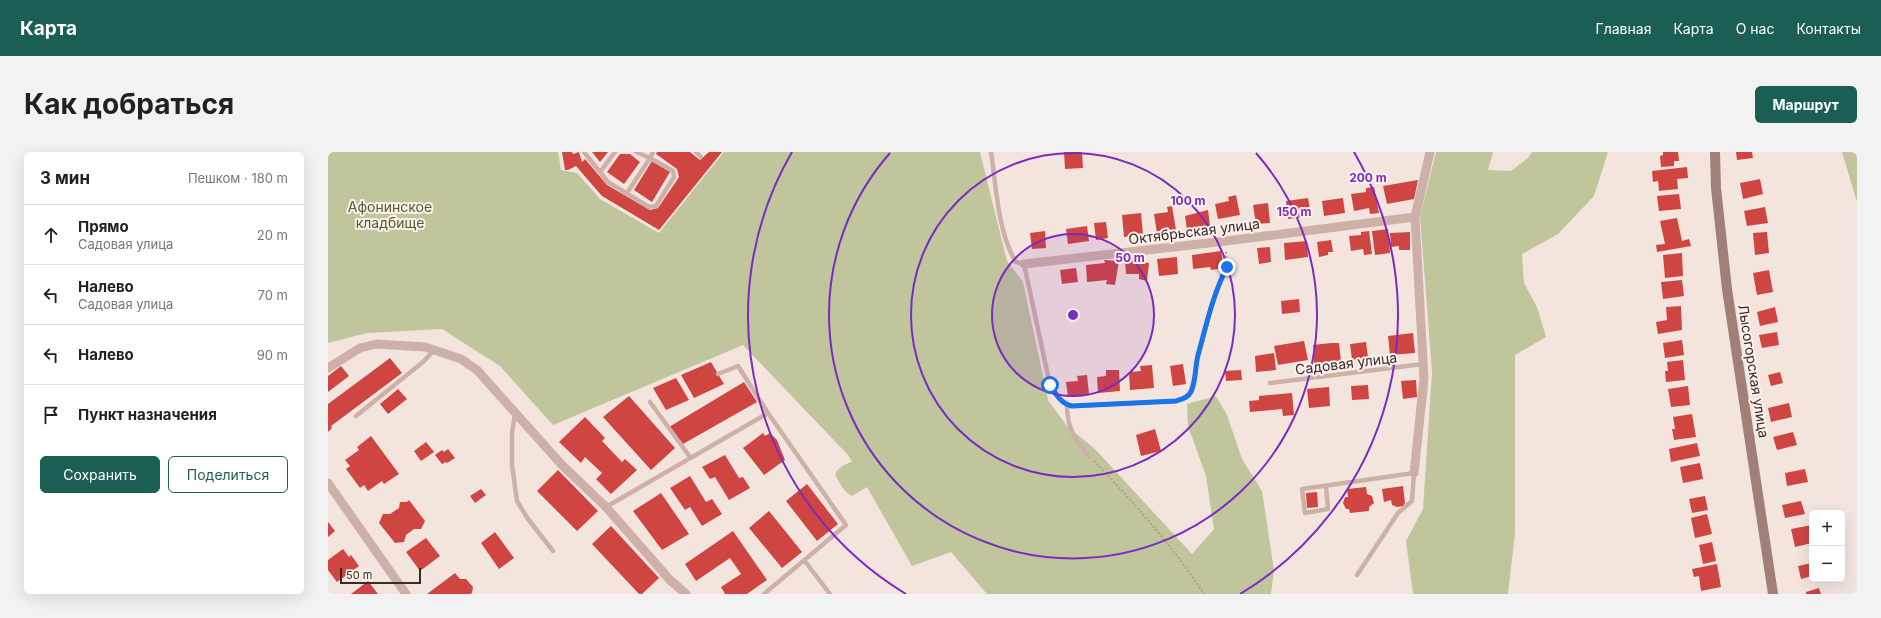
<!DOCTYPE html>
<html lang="ru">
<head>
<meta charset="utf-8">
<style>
	:root { --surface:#fff; --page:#f2f2f2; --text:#202124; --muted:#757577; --line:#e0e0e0; --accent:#1b5f54 }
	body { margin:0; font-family:Inter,sans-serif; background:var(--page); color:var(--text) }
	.controls { position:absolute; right:12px; bottom:12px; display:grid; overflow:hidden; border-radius:6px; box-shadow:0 4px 16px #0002 }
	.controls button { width:36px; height:36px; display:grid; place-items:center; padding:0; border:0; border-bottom:1px solid var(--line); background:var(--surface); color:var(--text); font:20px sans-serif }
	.scale { position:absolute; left:12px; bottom:10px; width:81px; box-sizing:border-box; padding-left:4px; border:2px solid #3a2a29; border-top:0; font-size:11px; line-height:14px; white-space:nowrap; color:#3a2a29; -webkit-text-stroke:3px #fbf0eb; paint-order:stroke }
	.stop { position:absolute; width:12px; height:12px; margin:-9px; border:3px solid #1a73e8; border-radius:50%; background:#fff }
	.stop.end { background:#1a73e8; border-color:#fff; box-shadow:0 1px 4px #0008 }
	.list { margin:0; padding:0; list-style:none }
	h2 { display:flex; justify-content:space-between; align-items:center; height:52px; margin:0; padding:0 16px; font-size:17px }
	h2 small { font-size:13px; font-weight:400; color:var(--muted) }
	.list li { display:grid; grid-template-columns:26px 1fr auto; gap:12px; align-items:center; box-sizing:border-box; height:60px; padding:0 16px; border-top:1px solid var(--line) }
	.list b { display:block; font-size:15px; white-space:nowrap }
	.list p { margin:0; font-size:13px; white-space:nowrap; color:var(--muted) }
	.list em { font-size:13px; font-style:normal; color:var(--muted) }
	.actions { display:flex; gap:8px; padding:12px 16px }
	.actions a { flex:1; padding:9px 0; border:1px solid var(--accent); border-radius:6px; text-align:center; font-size:14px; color:var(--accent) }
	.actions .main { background:var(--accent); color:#fff }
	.icon { flex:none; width:22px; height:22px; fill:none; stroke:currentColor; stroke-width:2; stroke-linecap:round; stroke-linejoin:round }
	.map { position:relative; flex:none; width:1529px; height:442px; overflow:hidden; border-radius:6px }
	header { display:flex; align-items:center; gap:24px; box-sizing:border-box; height:56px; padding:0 20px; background:var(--accent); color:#fff }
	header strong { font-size:19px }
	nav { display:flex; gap:22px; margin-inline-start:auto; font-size:14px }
	.intro { display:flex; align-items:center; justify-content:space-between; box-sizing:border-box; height:96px; padding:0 24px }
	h1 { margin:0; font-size:28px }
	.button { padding:10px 18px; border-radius:6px; background:var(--accent); color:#fff; font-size:14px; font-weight:700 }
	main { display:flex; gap:24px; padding:0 24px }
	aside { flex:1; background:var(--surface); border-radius:6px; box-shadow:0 4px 16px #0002 }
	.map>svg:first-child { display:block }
</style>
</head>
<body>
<header>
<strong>Карта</strong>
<nav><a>Главная</a><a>Карта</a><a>О нас</a><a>Контакты</a></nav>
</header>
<div class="intro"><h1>Как добраться</h1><a class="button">Маршрут</a></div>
<main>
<aside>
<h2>3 мин<small>Пешком · 180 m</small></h2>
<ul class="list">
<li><svg class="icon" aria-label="ahead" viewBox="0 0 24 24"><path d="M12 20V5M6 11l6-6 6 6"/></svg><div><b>Прямо</b><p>Садовая улица</p></div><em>20 m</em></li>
<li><svg class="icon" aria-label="left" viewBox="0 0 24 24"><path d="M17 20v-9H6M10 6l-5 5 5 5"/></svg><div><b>Налево</b><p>Садовая улица</p></div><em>70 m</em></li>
<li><svg class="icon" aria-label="left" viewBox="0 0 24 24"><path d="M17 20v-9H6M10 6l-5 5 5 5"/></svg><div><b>Налево</b></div><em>90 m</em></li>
<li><svg class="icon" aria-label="arrive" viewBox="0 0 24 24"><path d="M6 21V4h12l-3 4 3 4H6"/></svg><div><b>Пункт назначения</b></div></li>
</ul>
<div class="actions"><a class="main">Сохранить</a><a>Поделиться</a></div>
</aside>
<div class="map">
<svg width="1529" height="442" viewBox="0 0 1529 442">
	<rect width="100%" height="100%" fill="#f4e4de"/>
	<path fill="#c0c59c" d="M0 0H230L233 18 249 21 272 47 331 81 396 0H652L679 109 695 130 720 248 739 274 767 297 864 402 886 377 878 324 860 274 859 252 888 244 899 263 914 307 934 339 946 418 943 442H659L623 400 584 414 539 335 524 344C517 342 510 329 507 322 510 316 518 311 524 310L520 303 415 193 225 273 172 214 114 177 39 181 0 191Z
		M1108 0H1165L1160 18 1183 19 1200 6 1204 0H1280L1266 44 1230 82 1194 102 1196 131 1209 155 1218 185 1187 203V381L1180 442H1085L1078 389 1095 357 1104 220 1092 64Z
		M1514 0H1529V50Z"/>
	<path fill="#ce4542" d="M234 0H244L245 2 251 0 254 10 257 7 279 33 322 58 330 56 351 25 349 17 328 2 329 0H362L372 8 381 0H394L331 78 274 44 248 14 240 18H237Z
		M264 0H280L272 10Z
		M736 0H754L755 16 737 17Z
		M1335 0H1350L1351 9H1346V14L1333 15 1332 4 1335 3Z
		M1408 0H1424L1425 6 1409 8Z
		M292 2H302L312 10 296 32 279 20Z
		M324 9 342 20 324 50 306 38Z
		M1359 15 1360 26 1349 27 1350 37 1331 39 1330 29 1325 30 1324 19Z
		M1432 27 1435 42 1415 47 1412 31Z
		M1090 28 1086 47 1059 52 1055 34Z
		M1046 35 1051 61 1042 62 1041 56 1026 59 1023 42 1038 40V36Z
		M1351 42 1353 57 1331 59 1329 44Z
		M908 43 912 63 890 67 887 52 901 49 900 45Z
		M980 46 983 64 960 67 958 49Z
		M1015 46 1017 61 996 64 994 49Z
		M940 51 942 71 928 72 925 53Z
		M844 54 848 78 829 81 826 62 840 60 839 55Z
		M1437 55 1440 71 1419 74 1416 59Z
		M880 58 882 74 859 78 857 64Z
		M813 61 815 83 796 85 794 63Z
		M1349 66 1354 89 1361 87 1363 94 1329 100 1328 93 1337 92 1332 69Z
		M778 70 780 86 768 88 766 71Z
		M759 74 761 89 740 92 738 77Z
		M1060 77 1062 101 1047 103 1044 79Z
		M717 79 718 96 704 97 702 81Z
		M1041 79 1044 102 1036 103 1035 97 1023 99 1021 84 1033 83V80Z
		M1082 80V98H1071V94L1063 95 1062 81Z
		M1439 80 1441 101 1427 103 1425 81Z
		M1003 88 1005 100H1000V103L991 105 989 90Z
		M979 89 980 105 957 108 956 91Z
		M942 95 943 110 931 112 929 96Z
		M893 99 896 116 883 118 882 115 865 117 864 103Z
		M1354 101 1355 124 1337 126 1335 103Z
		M849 105 850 122 831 124 829 107Z
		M776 108 791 109 787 133 778 132 779 128 759 130 758 113 777 111Z
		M797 109H810L821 111 819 129 811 127V122H798Z
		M748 116 750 130 734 132 732 118Z
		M1441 118 1445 140 1429 143 1425 121Z
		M1354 128 1356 144 1335 147 1333 130Z
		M971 147 972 160 954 162 953 149Z
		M1353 154 1354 178 1330 182 1328 170 1339 168 1338 155Z
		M1447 155 1450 170 1432 174 1429 160Z
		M1449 180 1451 193 1434 196 1431 183Z
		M1085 181 1087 201 1062 203 1060 184Z
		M1354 188 1356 203 1337 206 1335 191Z
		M976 189 980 208 950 213 946 194Z
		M1038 190 1040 206 1024 208 1022 192Z
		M1003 191H1011L1013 209 986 212 985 193Z
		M946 201 948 218 928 220 927 204Z
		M62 206 74 221 3 274 4 276 0 280V252Z
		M1355 208 1357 228 1338 230 1337 219H1340L1339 210Z
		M383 210 396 232 366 246 353 223Z
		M855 212 858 232 845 234 842 214Z
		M824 213 826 236 802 238 801 220 813 219 812 214Z
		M13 214 21 224 0 240V224Z
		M778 218H791L792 239 770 241 769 225 778 224Z
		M913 218 914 228 898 229 897 219Z
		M1452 220 1455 231 1443 234 1440 223Z
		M759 223 761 242 740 245 738 230 750 229 749 224Z
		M348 226 361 248 338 258 325 236Z
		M1088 228 1089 245 1075 247 1073 229Z
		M416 230 429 250 355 292 341 275Z
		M1040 233 1041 247 1024 248 1023 234Z
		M1360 234 1362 253 1343 255 1340 237Z
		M1001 235 1002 254 981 256 979 237Z
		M70 237 79 247 60 262 52 252Z
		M964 241 966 263 955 264 954 257 922 260 921 249 931 248V244Z
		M301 244 347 296 323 318 275 265Z
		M1461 251 1464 265 1443 270 1440 256Z
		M1364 262 1368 285 1346 288 1344 277H1347L1345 265Z
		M257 265 277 286 274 289 294 310 297 307 309 318 283 342 268 327 274 321 257 305 253 311 231 290Z
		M827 277 833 299 813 304 808 283Z
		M1465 280 1469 293 1449 298 1445 285Z
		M435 281 437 284 442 281 449 288 457 308 436 323 415 296Z
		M43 284 71 322 56 332 54 329 40 339 36 333 32 336 18 317 22 314 17 308 31 298 29 295Z
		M98 290 106 300 93 309 86 299Z
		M1369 291 1372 304 1343 310 1341 297Z
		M120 297 127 306 119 311 118 310 114 312 107 303 114 298 116 300Z
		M397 303 411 326 415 325 422 336 401 348 387 325 382 327 374 315Z
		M1372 311 1375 327 1355 331 1352 315Z
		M1477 317 1480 330 1459 334 1457 321Z
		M230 318 270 359 249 379 209 339Z
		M362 324 378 350 384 347 394 362 374 374 362 355 357 358 342 336Z
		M479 332 510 372 489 389 458 349Z
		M1075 334 1077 351 1075 354 1069 355 1064 353 1063 348 1056 350 1054 337Z
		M1038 335 1039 342 1044 344 1046 351 1041 355V359L1022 361 1021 357H1018L1015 351 1017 345H1020L1019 337Z
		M153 337 158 343 147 351 142 344Z
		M989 340 990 355 979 356 978 341Z
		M333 341 361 382 334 398 305 359Z
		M1377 344 1380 358 1364 361 1361 347Z
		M81 348 97 369 93 377H86L78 383 76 390 67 391 51 371 55 362H62L71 356 72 350H79Z
		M1473 349 1477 362 1457 366 1454 353Z
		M441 359 474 400 454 416 421 376Z
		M1379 362 1384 382 1367 386 1363 366Z
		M0 370 7 379 0 385Z
		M1484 373V391L1467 395 1463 377Z
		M283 374 331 426 314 442H311L264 392Z
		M405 379 439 428 419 442H397L393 435 413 422 402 406 368 429 357 412Z
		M167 380 186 406 171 417 153 391Z
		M98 386 112 404 92 419 78 400Z
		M1384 390 1388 409 1375 412 1371 393Z
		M15 397 21 405 23 403 31 414 9 430 0 418V408Z
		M1484 411V424L1473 427 1470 414Z
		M1389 412 1393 435 1373 439 1371 424 1366 425 1364 417Z
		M127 421 132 427H138L145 435 144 441 142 442H99Z
		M40 429 50 442H23Z
		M1491 436 1493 442H1478V440Z"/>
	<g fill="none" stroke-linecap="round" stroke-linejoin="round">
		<path stroke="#b99a92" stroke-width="2" stroke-dasharray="2 2" stroke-linecap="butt" d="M869 213 892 129 899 115 898 99
			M766 309C807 352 843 392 876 442"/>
		<path stroke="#cdb1a8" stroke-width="4.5" d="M256 0 280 30 321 55 328 54 346 25 345 19 322 6 299 41
			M308 0 322 6 325 0
			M368 0 373 5
			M663 0C668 33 670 82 688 110L696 112 722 233C728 243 733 252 744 254L848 249C865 244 864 236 868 220
			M272 20 287 0
			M390 222 410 214 440 261 518 373 436 442
			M942 231 1095 212
			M322 250 362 305
			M739 253C739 277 747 287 761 305
			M187 262 184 281V313L189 349 200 367 225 399
			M28 264 95 210 106 198
			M998 334 1000 357 977 361 974 337 1086 321 1084 349 1070 361 1029 423
			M278 355 440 261
			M476 408 502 442"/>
		<path stroke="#cdb1a8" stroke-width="9" d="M696 112 898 89 1087 65
			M0 216 32 196 48 192 97 195 133 207 149 218 234 313 278 355 342 428 358 442
			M1086 321 1096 227 1087 65 1102 0
			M0 331 78 442"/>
		<path stroke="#a17f79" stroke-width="10" d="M1387 0 1388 36 1399 137 1445 442"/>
	</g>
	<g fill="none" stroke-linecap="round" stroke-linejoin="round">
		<path stroke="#1a73e8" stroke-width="5" d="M722 233C728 242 733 252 744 254L848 249C854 247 860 246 863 240 868 229 867 215 870 203 878 174 885 142 899 115"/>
	</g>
	<circle cx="745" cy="163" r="81" fill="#7b2cbf" fill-opacity=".12"/>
	<g fill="none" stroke="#7b2cbf" stroke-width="2">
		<circle cx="745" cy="163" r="81"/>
		<circle cx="745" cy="163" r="162"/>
		<path d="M928 1A244 244 0 1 1 562 1"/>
		<path d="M578 442A325 325 0 0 1 464 0M1026 0A325 325 0 0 1 912 442"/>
	</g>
	<g text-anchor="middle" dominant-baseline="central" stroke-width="4" stroke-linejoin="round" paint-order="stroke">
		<g font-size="14" fill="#535a2b" stroke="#fbf0eb">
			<text x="62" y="54">Афонинское<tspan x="62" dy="16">кладбище</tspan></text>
		</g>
		<g font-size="14" fill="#3a2a29" stroke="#fbf0eb">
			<text transform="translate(866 79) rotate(-7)">Октябрьская улица</text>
			<text transform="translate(1018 211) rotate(-7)">Садовая улица</text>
			<text transform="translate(1426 219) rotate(81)">Лысогорская улица</text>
		</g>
	</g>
	<circle cx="745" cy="163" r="6" fill="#7b2cbf" stroke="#fbf0eb" stroke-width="2"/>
	<g font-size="12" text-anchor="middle" font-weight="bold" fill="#7b2cbf" stroke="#fbf0eb" stroke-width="4" stroke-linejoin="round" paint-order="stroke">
		<text x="1040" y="30">200 m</text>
		<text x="860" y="53">100 m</text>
		<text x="966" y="64">150 m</text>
		<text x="802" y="110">50 m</text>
	</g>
</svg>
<div class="controls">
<button>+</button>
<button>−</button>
</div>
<div class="scale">50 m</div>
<div class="stop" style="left:722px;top:233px"></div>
<div class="stop end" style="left:899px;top:115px"></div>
</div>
</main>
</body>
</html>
